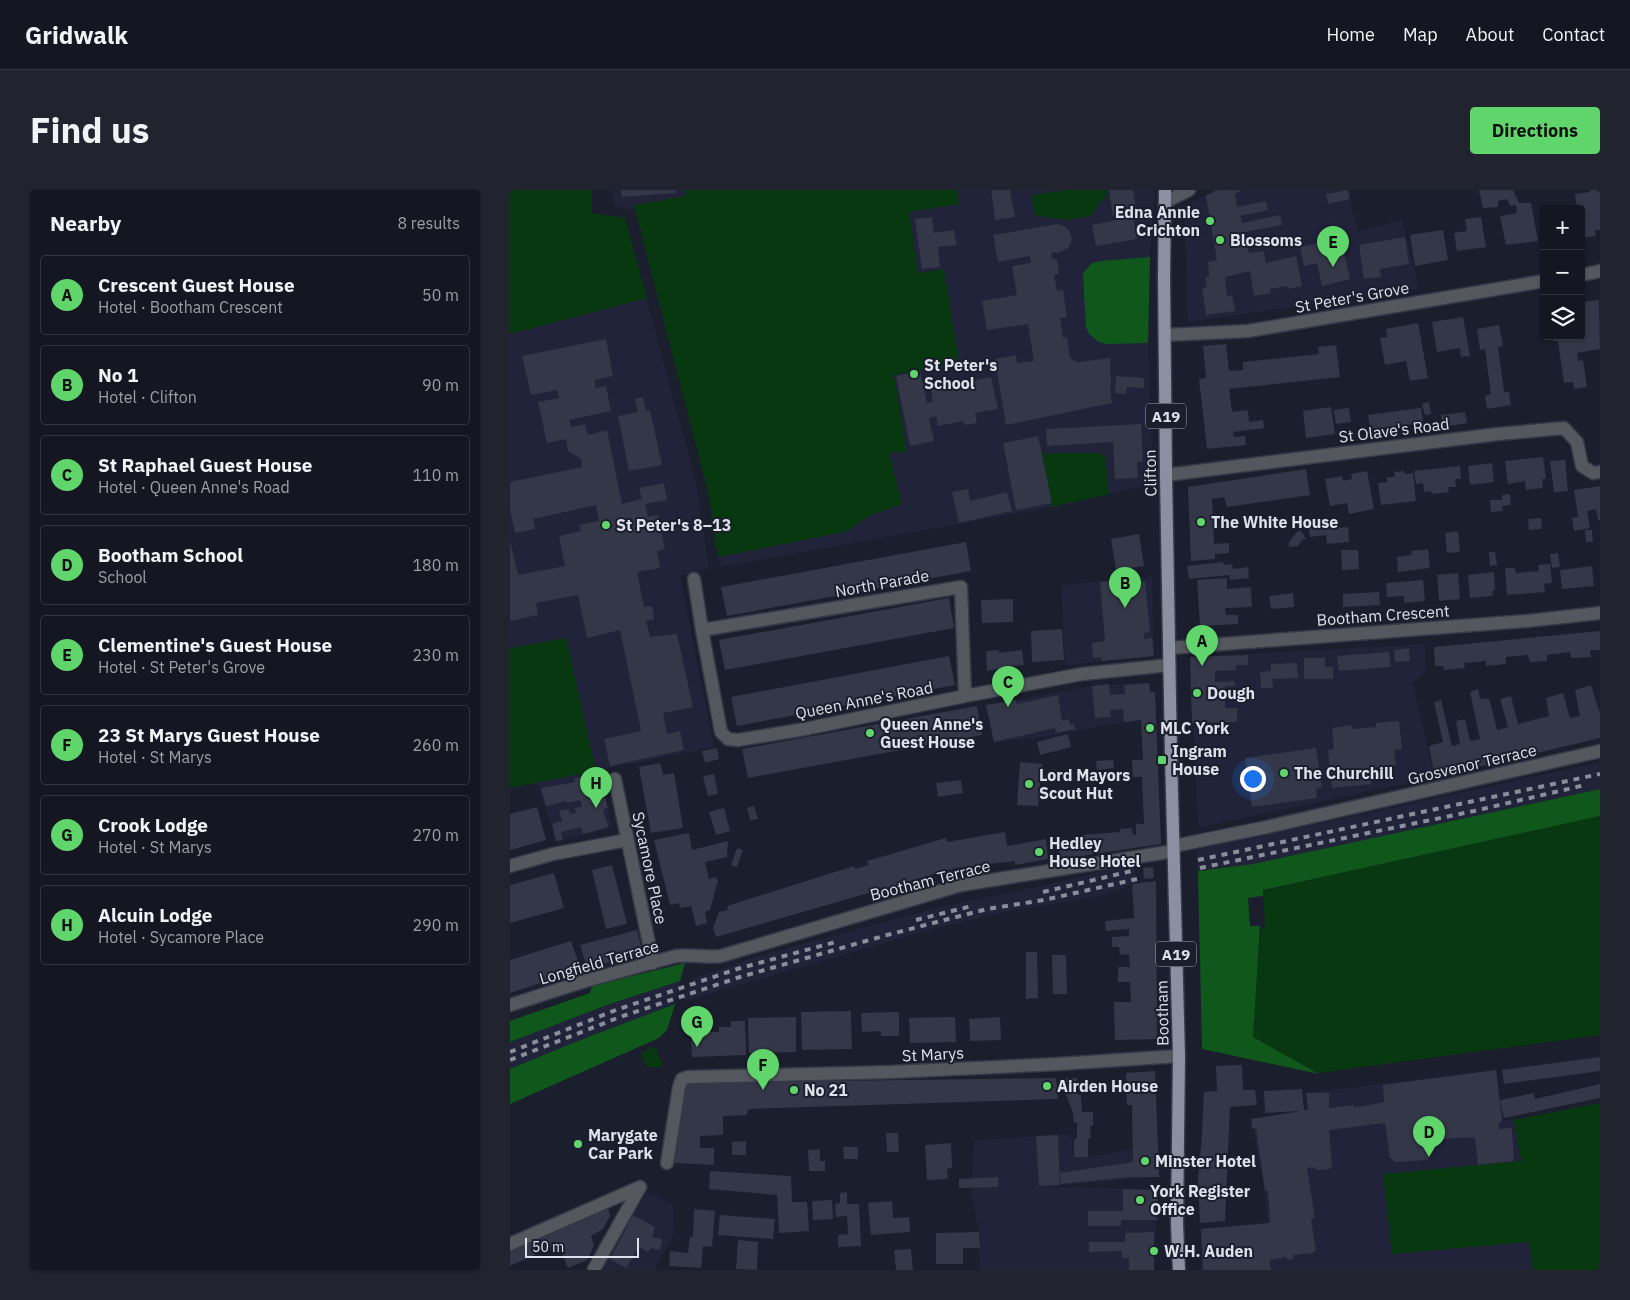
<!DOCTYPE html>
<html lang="en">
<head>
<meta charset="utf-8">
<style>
	:root { --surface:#141622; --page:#21232f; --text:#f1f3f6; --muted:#9d9fa5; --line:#333540; --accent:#60d56b }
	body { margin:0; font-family:"IBM Plex Sans",sans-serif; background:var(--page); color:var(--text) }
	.controls { position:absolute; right:15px; top:15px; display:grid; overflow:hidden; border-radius:5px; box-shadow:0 1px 4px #0004 }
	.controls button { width:45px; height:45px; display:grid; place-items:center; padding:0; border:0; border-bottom:1px solid var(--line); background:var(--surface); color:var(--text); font:25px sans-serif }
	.scale { position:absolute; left:15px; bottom:12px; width:114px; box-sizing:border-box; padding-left:5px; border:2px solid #dee0eb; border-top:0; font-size:14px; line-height:18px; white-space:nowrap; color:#dee0eb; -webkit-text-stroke:4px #1b1e2d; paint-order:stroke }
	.you { position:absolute; left:742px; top:588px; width:18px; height:18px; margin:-12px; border:4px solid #fff; border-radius:50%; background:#1a73e8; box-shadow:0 0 0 8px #1a73e833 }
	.badge { display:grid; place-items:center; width:32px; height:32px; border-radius:50%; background:var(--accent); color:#111; font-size:16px; font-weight:700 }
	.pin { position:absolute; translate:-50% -41px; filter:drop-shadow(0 1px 2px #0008) }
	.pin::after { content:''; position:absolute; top:26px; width:18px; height:15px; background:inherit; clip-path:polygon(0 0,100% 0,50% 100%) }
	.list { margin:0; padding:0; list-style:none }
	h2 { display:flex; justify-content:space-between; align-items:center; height:65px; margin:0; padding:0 20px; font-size:21px }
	h2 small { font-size:16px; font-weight:400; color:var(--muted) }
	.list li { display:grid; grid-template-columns:32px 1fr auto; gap:15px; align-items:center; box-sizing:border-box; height:80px; margin:0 10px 10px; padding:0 10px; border:1px solid var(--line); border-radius:5px }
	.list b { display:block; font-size:19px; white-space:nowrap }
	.list p { margin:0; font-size:16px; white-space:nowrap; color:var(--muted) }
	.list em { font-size:16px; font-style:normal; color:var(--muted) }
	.icon { flex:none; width:28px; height:28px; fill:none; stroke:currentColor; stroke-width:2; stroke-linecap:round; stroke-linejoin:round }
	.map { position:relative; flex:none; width:1090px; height:1080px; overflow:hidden; border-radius:5px }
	header { display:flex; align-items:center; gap:30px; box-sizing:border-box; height:70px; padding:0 25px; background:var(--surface); border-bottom:1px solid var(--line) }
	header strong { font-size:24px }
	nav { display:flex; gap:28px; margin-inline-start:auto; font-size:18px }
	.intro { display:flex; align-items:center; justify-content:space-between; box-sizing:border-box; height:120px; padding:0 30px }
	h1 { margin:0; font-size:35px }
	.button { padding:12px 22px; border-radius:5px; background:var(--accent); color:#111; font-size:18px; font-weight:700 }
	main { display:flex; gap:30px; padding:0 30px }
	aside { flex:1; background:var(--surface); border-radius:5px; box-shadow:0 1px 4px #0004 }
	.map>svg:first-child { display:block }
</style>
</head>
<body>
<header>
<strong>Gridwalk</strong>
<nav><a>Home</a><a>Map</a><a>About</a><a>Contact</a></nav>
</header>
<div class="intro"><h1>Find us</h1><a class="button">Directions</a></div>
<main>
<aside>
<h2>Nearby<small>8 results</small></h2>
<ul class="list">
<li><span class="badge">A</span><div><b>Crescent Guest House</b><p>Hotel · Bootham Crescent</p></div><em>50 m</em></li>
<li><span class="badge">B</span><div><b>No 1</b><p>Hotel · Clifton</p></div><em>90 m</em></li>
<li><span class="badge">C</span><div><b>St Raphael Guest House</b><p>Hotel · Queen Anne's Road</p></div><em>110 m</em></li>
<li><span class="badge">D</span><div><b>Bootham School</b><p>School</p></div><em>180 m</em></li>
<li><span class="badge">E</span><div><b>Clementine's Guest House</b><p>Hotel · St Peter's Grove</p></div><em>230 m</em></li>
<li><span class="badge">F</span><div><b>23 St Marys Guest House</b><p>Hotel · St Marys</p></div><em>260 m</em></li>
<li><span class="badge">G</span><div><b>Crook Lodge</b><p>Hotel · St Marys</p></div><em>270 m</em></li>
<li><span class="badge">H</span><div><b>Alcuin Lodge</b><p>Hotel · Sycamore Place</p></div><em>290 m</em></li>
</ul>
</aside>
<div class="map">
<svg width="1090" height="1080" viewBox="0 0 1090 1080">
	<rect width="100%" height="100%" fill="#1b1e2d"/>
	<path fill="#202339" d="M0 0H82V23L115 28 186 293 199 378 170 386 204 557 54 587 88 582 103 638 46 651 27 593 0 598Z
		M102 0H645L640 67 638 153 643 294 542 317 210 377 198 302 127 20 104 16Z
		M705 0H837L848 41 892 30 909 99 678 132 674 16Z
		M642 386 644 466 555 475 551 395Z
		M916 454 915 482 903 494 925 587 688 638 680 467Z
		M639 493 640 502H645L646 529 614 532 526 548 484 552 476 516 582 496Z
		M1090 572V599L743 674 688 681 686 659 813 633Z
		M625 672V693L597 705 494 722 419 740 171 812 182 789 248 766 426 718 554 691Z
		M170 791 165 814 60 854 0 879V852L100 814Z
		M986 880 994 930H1004L1090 913V1080H691L694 1038 757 1033 755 1001 742 934 797 921 796 903Z
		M548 945H561L564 967H578L623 959 648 958 649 987 538 996 648 1000 644 1080H470L469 1042 461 1002 464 950Z
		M137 1003 164 1014 163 1046 147 1075V1080H89Z"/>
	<path fill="#083810" d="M0 0H82V23L115 28 137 108 0 144Z
		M175 0H447L449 14 399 22 408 83 434 79 449 172 384 185 397 262 379 263 392 314 361 325 335 342 208 367 198 302 124 15 176 6Z
		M556 0H596L597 7 591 11 581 26 557 30 526 26 523 17 522 5Z
		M532 263H590L595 267 599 304 542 317Z
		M56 448 86 581 0 598V458Z
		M1090 626V845L808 883 742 847 751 738 755 737 753 707 754 700Z
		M145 857 153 875 149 877H136L131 863Z
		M1090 913V1080H1023L1019 1052 882 1064 873 984 1011 971 1004 930Z"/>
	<path fill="#0f571b" d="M640 67 638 153 597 154 589 152 579 144 576 137 573 86 574 82 582 73 591 71Z
		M1090 599V626L753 700V706L738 708 740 736H750L743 847 809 884 692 859 688 681 743 674Z
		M175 773 170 791 100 814 0 852V831L80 803 82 796Z
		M165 814 157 840 149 848 0 914V879L60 854Z"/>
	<path fill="#343748" d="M111 0H165L166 3 112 7Z
		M481 0H500L505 27 485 30Z
		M599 0H623L626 21 603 26Z
		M707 0H732L725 4 727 17 756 11 758 20 730 26 732 33 770 25 772 35 734 42 739 63 754 61 756 73 786 66 792 96 778 99 777 96 760 99 761 103 744 106 740 81 715 87 717 106 722 105 725 121 696 125 692 98 697 97 695 88 699 86 698 72 707 70 696 6Z
		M838 0 840 9 818 14 816 4Z
		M969 0H1003L1009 13H1021L1028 51 996 55 990 26 1007 23 1006 15 1000 16 997 9 988 11V17L973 18Z
		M1080 0H1090V40H1085L1086 46 1071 48V19H1067L1065 4 1080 2Z
		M422 27 424 43 444 40 447 55 428 57 430 77 412 79 405 29Z
		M623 27 627 49 586 56 582 35Z
		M971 27 976 57 947 61 944 43 957 41 955 29Z
		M547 34 555 36 560 42 562 50 558 58 550 62 541 63 542 69H547L549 84 544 85 547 101 553 100 557 127 550 128 553 148 557 147 560 168 565 171 569 172 600 168 601 196H600L602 213 496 235 485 169 506 165 507 173 524 171 518 134 477 140 472 111 507 105 502 76 521 73 520 66 488 72 483 45Z
		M933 40 938 70 905 76 900 45Z
		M895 47 899 74 870 79 871 87 854 89 849 55Z
		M831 48 840 89 812 96 807 73 794 76 790 57Z
		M1089 110 1090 159 1067 163 1068 171 1073 170 1077 197 1064 199 1063 192 1054 193 1048 151H1043L1042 146H1071V112Z
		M953 127 960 166 951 167 950 158 927 162 922 132Z
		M908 133 918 188 900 191 896 171 875 175 870 148 877 147 876 139Z
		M989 135 993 156 988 157 994 202H999L1001 215 977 219 975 206 981 204 975 159 970 160 967 139Z
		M96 149 103 186 85 190V198L96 196 101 221 59 230 61 237 75 234 78 245 97 240 112 314 132 309 129 298 154 293 157 310 135 314 138 327 148 325 155 359 147 361 150 378 127 382 134 417 142 416 144 429 136 431 140 447 167 444 183 517 153 523 157 544 170 541 174 560 100 576 94 549 131 541 110 440 77 448 68 405 26 413 28 425 0 431V350L8 385 55 376 49 346 71 341 69 335 89 331 86 315 23 329 25 339 5 343 0 320V292L72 277 71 269 58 261 56 249 37 253 28 212 49 208 47 200 21 205 12 166Z
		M716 154 719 181 733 180V172L809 164 808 157 826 155 830 187 719 199 722 222 738 220 739 232 753 230 754 238 723 242 724 247 735 246 736 255 697 259 689 189 696 188 693 156Z
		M410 181 417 213 423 212 421 199 481 187 488 219 465 223 467 233 455 235 453 231 428 236 426 226 419 228 424 251 400 256 386 186Z
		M606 186 634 188V198L617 197 616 204 605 203Z
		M133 207 136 221 140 220 152 275 119 281 108 226 128 222 125 209Z
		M919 212 921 224 915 225 912 214Z
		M821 217 825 244 796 248 793 221Z
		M839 218 841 232 826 234 824 220Z
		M911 218 913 233 860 239 858 225Z
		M955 222 957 233 933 237 931 225Z
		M631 234 633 272H627L628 288 605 289 603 252 537 256 536 239Z
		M528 246 542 313 506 320 493 253Z
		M1033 267 1036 289H1032L1033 298 1016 300 1015 291 998 294 995 271Z
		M1055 270 1058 301 1044 302 1040 271Z
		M982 273 984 292 960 295 958 276Z
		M950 276 951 289H945L946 297H938L939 302 922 304 921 301 914 302 913 293 906 294 904 281Z
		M796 279 800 305 717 317 714 307 702 309 704 354 719 353V363L705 364V369L681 371 678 297Z
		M857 281 864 319 839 324 837 313 820 316 815 289 832 286 833 291 842 289 841 284Z
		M894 281 895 284 903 283 906 311 871 315 868 293 877 292V287H885L884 282Z
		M1090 296V330H1088L1086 319 1077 321 1080 338 1064 341 1062 328 1068 327 1064 300Z
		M458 299 460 311 497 302 502 321 449 333 442 302Z
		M1000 304 1001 315 992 316 993 321 981 322 980 310H992V305Z
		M1031 328 1032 339 1019 340 1018 329Z
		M815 334V339L838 337 839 352 817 354 816 345 800 347 798 335Z
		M1075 340H1082L1083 352H1076Z
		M791 341 796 349 792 350 788 356 779 357V352L787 342Z
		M948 341 950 362 937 363 935 343Z
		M629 344 634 376 606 380 601 349Z
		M456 352 461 381 217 426 211 397Z
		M918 359 920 378 888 382 887 367 902 365 901 361Z
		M831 360H848L849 379 832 380Z
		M979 362H985L987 375 980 376Z
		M1048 363 1050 377 1042 378 1040 364Z
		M713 372 714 375 722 374 723 379 738 377 739 388 720 390 719 385 679 389 677 376Z
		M1040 374 1042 393 1034 394 1035 402 997 405 995 378H1005L1006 383 1029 381 1028 375Z
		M1082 376 1084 396 1052 399 1050 380Z
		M984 382 985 400 982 401 983 406 960 408 958 385Z
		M948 383 950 409 929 411 927 385Z
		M717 388V399L741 397 742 417 715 418 716 425H728V434L690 436 687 390Z
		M610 390V393L635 391 640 442 634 443V449L642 448 644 466 592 471 591 467 583 468 582 453 595 451 590 392Z
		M913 390 915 411 894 413V406L877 407 876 393Z
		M869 402 870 415 833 417V404Z
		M783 403 784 417 761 419 759 406Z
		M439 408 444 438 215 480 209 450Z
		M503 409V432L472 433 471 410Z
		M552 439 554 470 522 472 521 441Z
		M1090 441V460H1080L1081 467 1061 468 1060 462 1037 465V471L1020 472 1018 465 996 467V474L976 476V471L954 473 955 478 934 480 933 476H925L924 457Z
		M899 458 900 471 885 472 884 460Z
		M489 460V463L512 460 514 475 499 476 500 482 488 483 487 479 477 481 476 461Z
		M879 462 881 477 829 481 827 466Z
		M738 465V475H726V480L705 481V492L725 491V496H715V518H727V532L682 533 680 467Z
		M439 466 445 495 227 536 221 507Z
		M794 468H815V477H823V489H794Z
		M787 473 788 488 762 489 763 498H751L750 482 761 481V474Z
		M639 493 640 502H645L651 654 551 669 547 656 559 654 558 650 572 648V645L610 642V639L622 638 623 645H626V634H634L632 587H623L622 570H633L631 530 614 532 613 519 600 520 601 527 585 528 582 496 599 494 600 505 615 504 614 495Z
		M1081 495 1089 521H1090V548L925 587 919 556 933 552 924 512 931 510 942 556 950 554 946 531 955 529 960 551 970 549 960 502 968 499 970 509 979 508 987 540 998 537 990 509 1001 506 1008 534 1039 526 1036 508 1053 503 1060 528 1070 526 1065 500Z
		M548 505 552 531 559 529 560 535 564 534 565 539 546 543 545 538 484 552 476 515 506 510 507 514Z
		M467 516 472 545 238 588 232 559Z
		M889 531 892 559 884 560 886 575 860 578 861 594 822 598 818 560 824 559 822 538 842 535V539L866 537V533Z
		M558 544 561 557 530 565 527 552Z
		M207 558 209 569 195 573 192 561Z
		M806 558 812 598 806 599 807 608 742 617 735 568Z
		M603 570 604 578 587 580 586 571Z
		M510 572 532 574 528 616 507 615Z
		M150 573 153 585 164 583 173 638 141 643 129 577Z
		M88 582 98 618 93 619 98 636 95 638 73 644 71 637 51 642 53 650 46 651 42 634 52 631 49 621 58 619 60 624 66 623 65 618 72 617 70 610 57 613 56 611 36 616 31 598 65 592 64 589Z
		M204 584 208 604 198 606 193 586Z
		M451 590 453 603 428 607 426 593Z
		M244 616 248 629 240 630 237 618Z
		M27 617 36 650 0 660V624Z
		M214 618 220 641 206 645 199 622Z
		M495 642 497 656 536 649 538 669 505 675V671L445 678 206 747 203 738 209 722 218 720 217 716 344 676 345 679 358 675 357 671 436 648 437 652Z
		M179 643 182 660 218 651 217 667 195 672 199 689 205 687 208 690 200 720 195 722 197 733 186 736 181 716 170 718 169 713 160 715 144 650Z
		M227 658 233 660 227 677 221 675Z
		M102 675 117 734 96 739 82 680Z
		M643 677 644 688 634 689 633 678Z
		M44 683 54 718 0 733V695Z
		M646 691 647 849 605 850 604 812H621L620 792H608V777H620L619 764 610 765 609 757H602V747L619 746V739L596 741 595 731 624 728 622 694Z
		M127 740 133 764 77 778 70 755Z
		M61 751 71 780 0 803V770Z
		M516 762H527L528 808 516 809Z
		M542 765H556L557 804H543Z
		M341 821 342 859 292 860 291 822Z
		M389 822V846H371V841L352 842 351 823Z
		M286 827V862L239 863 238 828Z
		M445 827 446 852 400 853 399 828Z
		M490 827 491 850 460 851 459 829Z
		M221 831H235L236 865 182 867 180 832H195V842H209V837H221Z
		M1090 867V881L994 894 992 880Z
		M732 875 733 900H745L747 915 720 917 715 1031 690 1033 688 988 692 946 694 902 707 901 706 876Z
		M986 880 992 931 989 933V939L1002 938 1004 971 968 975 965 947 921 950 920 966 917 970 885 972 880 968 875 933 819 940 822 974 820 979 807 980 803 977 797 978 805 1028 801 1029 806 1060 803 1063 783 1065V1069L777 1070 776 1067 760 1070 761 1080H693L691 1039 760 1033 758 1001H755L746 939 742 938 741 929 791 921 755 923 754 901 792 899 794 920H798L796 903H819V918L844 915V918L874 912 873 895Z
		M645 881 649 987H619L551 994 550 983 623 972 622 915H617L616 883Z
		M546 888 548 909 238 919 237 925 213 926V945L190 946V958H204V975L164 973 175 893Z
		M555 888H567L568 905H571L572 922H583V936H580L581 948 578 949V967H564V949H567V932L564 933 563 923 556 905Z
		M1090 894V908L994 928 990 910 1024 903 1025 909Z
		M376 943H388L389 962H377Z
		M548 945 550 995 529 996 526 946Z
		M236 951V965H222V952Z
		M441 953 442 978 437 979 438 989 417 990 415 955Z
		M333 957H348V969H334Z
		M310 959V971H315V981H299L298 960Z
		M200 981 281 986 282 1012H297L299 1041 269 1043 267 1005 199 999Z
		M488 987V997L449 998V989Z
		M613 999 648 1000 647 1030H611V1036H578V1021H613Z
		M337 1002V1014H349L351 1056 328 1057V1045L338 1044 337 1026 326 1027 325 1014 330 1013V1003Z
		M322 1010 323 1029 303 1030 302 1011Z
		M382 1011 383 1028 399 1027 400 1042 361 1045 358 1013Z
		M98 1019 100 1026 93 1039 81 1046 84 1056 77 1070 58 1078 48 1054 0 1076V1061Z
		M184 1019 205 1021 202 1057 193 1056 191 1078 159 1076 160 1061 178 1063 180 1047H183Z
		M123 1025 145 1037 142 1047 152 1049 150 1060 141 1058 138 1062 129 1057 116 1078 100 1069Z
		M210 1025 265 1029 263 1049 208 1045Z
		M469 1042 470 1058H453V1074H426V1043Z
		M644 1042V1080H619V1068H612V1061L579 1062V1052H615V1043Z
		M228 1050 248 1052 247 1080 226 1079Z
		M401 1059 403 1080H386L384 1060Z"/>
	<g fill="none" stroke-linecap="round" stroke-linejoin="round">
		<defs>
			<path id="minor" d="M655 12 679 0
				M1071 85 1090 81
				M655 145 738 141 1034 91
				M656 285 988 244 1054 238 1067 252 1072 276 1083 283 1090 282
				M184 389 192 440 211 542 218 549 228 550 295 539 455 506 572 484 660 475
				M192 440 451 397 455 506
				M659 458 1017 431 1090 423
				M105 589 143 773
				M664 656 757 637 1090 561
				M0 676 43 664 117 650
				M0 815 75 791 166 766C181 764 196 768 211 766L451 695 664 661
				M157 973 169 897 172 889 178 887 381 882 548 874 669 866
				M0 1054 130 997
				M84 1079 130 997"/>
			<path id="major" d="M655 0 654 88 656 285 661 565 669 866 667 1034 669 1080"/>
		</defs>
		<use href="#minor" stroke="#363948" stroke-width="15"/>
		<use href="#major" stroke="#363948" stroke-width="15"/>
		<use href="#minor" stroke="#55575f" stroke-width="12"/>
		<use href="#major" stroke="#8b8fa0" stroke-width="12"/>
		<path stroke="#8a8d9a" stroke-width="4" stroke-dasharray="6 6" stroke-linecap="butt" d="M688 670 1090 584
			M690 678 964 621 1075 595
			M533 702 626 680
			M406 730 462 716
			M0 862 106 820 227 779 329 751
			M0 870 110 827 230 787 377 745 477 719 534 710 627 689"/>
	</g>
	<g fill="#60d56b" stroke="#1b1e2d" stroke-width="2">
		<circle cx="700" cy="31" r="5"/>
		<circle cx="710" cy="50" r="5"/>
		<circle cx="404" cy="184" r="5"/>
		<circle cx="691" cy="332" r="5"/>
		<circle cx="96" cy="335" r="5"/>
		<circle cx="687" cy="503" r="5"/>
		<circle cx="640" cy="538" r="5"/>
		<circle cx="360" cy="543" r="5"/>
		<rect x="647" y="565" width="10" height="10" rx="2.5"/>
		<circle cx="774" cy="583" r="5"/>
		<circle cx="519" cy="594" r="5"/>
		<circle cx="529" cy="662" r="5"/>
		<circle cx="537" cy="896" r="5"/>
		<circle cx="284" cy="900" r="5"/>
		<circle cx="68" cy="954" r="5"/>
		<circle cx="635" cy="971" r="5"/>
		<circle cx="630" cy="1010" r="5"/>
		<circle cx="644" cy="1061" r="5"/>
	</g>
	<g text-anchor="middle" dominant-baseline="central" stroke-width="4" stroke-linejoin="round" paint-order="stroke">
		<g fill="#1b1e2d" stroke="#a4a6b2" stroke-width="1">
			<rect x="636" y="213.5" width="40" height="25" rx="4"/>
			<rect x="646" y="751.5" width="40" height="25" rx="4"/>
		</g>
		<g font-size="15" font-weight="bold" fill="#dee0eb">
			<text x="656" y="226">A19</text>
			<text x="666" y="764">A19</text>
		</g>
		<g font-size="16" font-weight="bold" fill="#dee0eb" stroke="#1b1e2d" text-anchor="start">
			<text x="690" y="22" text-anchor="end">Edna Annie<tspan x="690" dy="18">Crichton</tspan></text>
			<text x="720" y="50">Blossoms</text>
			<text x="414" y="175">St Peter's<tspan x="414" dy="18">School</tspan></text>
			<text x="701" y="332">The White House</text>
			<text x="106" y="335">St Peter's 8–13</text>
			<text x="697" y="503">Dough</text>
			<text x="370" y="534">Queen Anne's<tspan x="370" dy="18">Guest House</tspan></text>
			<text x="650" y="538">MLC York</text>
			<text x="662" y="561">Ingram<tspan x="662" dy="18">House</tspan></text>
			<text x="784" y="583">The Churchill</text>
			<text x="529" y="585">Lord Mayors<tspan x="529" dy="18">Scout Hut</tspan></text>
			<text x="539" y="653">Hedley<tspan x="539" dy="18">House Hotel</tspan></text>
			<text x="547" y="896">Airden House</text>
			<text x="294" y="900">No 21</text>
			<text x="78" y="945">Marygate<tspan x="78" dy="18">Car Park</tspan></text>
			<text x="645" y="971">Minster Hotel</text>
			<text x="640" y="1001">York Register<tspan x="640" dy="18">Office</tspan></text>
			<text x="654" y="1061">W.H. Auden</text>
		</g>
		<g font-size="16" fill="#dee0eb" stroke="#1b1e2d">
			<text transform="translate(842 107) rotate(-10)">St Peter's Grove</text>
			<text transform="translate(884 240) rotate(-7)">St Olave's Road</text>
			<text transform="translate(640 283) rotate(-91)">Clifton</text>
			<text transform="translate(372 393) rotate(-10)">North Parade</text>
			<text transform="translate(873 425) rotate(-4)">Bootham Crescent</text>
			<text transform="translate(354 510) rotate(-11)">Queen Anne's Road</text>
			<text transform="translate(962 574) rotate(-13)">Grosvenor Terrace</text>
			<text transform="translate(140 678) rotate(78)">Sycamore Place</text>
			<text transform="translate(420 690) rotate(-14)">Bootham Terrace</text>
			<text transform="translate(89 772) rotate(-16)">Longfield Terrace</text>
			<text transform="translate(652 823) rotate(-91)">Bootham</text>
			<text transform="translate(423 864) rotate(-3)">St Marys</text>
		</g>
	</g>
</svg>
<div class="controls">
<button>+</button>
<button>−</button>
<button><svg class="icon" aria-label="layers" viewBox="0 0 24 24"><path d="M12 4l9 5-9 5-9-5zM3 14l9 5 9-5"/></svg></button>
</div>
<div class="scale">50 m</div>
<div class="you"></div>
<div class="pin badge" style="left:692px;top:476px">A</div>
<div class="pin badge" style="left:615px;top:418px">B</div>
<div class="pin badge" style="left:498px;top:517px">C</div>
<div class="pin badge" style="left:919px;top:967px">D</div>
<div class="pin badge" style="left:823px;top:77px">E</div>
<div class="pin badge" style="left:253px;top:900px">F</div>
<div class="pin badge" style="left:187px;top:857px">G</div>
<div class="pin badge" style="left:86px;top:618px">H</div>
</div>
</main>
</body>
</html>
